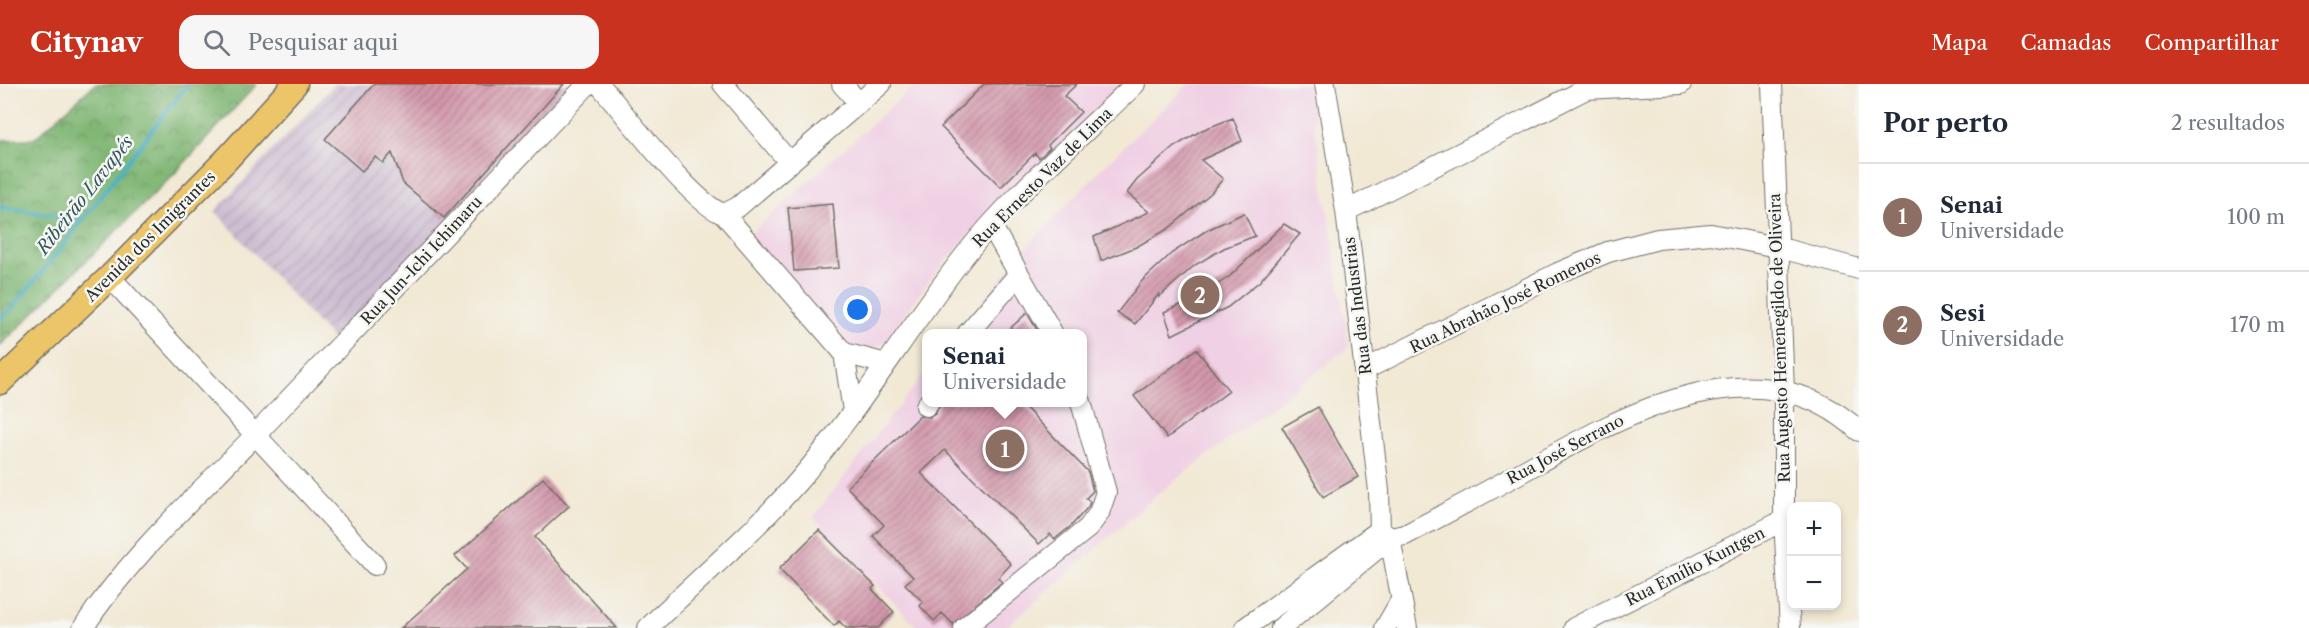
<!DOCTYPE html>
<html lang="pt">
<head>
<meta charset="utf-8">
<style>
	:root { --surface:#fff; --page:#f6f6f7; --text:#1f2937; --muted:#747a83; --line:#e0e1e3; --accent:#c8321e }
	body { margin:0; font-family:"Libre Caslon Text",serif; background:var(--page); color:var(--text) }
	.controls { position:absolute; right:18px; bottom:18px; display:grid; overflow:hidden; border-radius:12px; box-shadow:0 3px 9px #0003 }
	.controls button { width:54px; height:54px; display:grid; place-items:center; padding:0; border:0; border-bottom:2px solid var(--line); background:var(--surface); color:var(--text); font:30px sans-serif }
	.you { position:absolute; left:858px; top:226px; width:21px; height:21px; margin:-15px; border:4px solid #fff; border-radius:50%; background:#1a73e8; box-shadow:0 0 0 9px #1a73e833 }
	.badge { display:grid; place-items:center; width:39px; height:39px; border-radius:50%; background:var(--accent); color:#fff; font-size:20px; font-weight:700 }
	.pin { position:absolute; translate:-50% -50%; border:3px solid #fff; box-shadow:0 2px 6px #0006 }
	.popup { position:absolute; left:922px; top:245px; width:165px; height:78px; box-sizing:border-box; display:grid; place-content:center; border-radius:12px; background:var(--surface); filter:drop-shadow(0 2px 4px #0005); font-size:20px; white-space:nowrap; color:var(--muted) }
	.popup b { font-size:22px; color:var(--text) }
	.popup::after { content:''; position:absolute; left:50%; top:100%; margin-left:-12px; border:12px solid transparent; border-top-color:var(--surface) }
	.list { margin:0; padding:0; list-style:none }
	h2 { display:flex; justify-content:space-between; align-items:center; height:78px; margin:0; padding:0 24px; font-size:26px }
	h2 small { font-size:20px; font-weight:400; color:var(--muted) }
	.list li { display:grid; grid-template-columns:39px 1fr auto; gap:18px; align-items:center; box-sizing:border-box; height:108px; padding:0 24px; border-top:2px solid var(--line) }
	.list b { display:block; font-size:22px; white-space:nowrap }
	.list p { margin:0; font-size:20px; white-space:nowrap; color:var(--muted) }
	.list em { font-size:20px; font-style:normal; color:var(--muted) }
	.icon { flex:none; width:33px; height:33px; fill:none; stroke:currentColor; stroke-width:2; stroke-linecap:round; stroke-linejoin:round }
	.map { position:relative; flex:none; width:1859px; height:544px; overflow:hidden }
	header { display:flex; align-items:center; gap:36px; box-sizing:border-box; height:84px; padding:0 30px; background:var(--accent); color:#fff }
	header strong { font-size:28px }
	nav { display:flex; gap:33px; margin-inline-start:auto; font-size:21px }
	.search { width:420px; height:54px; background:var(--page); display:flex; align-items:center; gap:15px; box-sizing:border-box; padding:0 21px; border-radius:18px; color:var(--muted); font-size:22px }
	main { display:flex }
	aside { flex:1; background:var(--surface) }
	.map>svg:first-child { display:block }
</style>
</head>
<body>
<header>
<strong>Citynav</strong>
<div class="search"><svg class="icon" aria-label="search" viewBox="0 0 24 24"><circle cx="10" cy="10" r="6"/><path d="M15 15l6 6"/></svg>Pesquisar aqui</div>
<nav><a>Mapa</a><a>Camadas</a><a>Compartilhar</a></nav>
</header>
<main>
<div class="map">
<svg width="1859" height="544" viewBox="0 0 1859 544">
	<defs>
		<pattern id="industrial-furrows" width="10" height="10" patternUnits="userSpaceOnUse" patternTransform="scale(1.5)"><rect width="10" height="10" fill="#cebed1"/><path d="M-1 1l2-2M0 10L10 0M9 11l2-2" fill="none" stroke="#b1a3b4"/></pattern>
		<pattern id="forest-crowns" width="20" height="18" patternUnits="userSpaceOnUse" patternTransform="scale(1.5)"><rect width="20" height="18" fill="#7eb572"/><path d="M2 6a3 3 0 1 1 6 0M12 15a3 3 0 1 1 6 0" fill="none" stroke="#67935e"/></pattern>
		<pattern id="building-hatch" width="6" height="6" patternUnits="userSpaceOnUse" patternTransform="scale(1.5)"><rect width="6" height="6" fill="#d397ab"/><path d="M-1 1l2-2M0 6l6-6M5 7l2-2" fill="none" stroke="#ab7b8b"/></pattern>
	</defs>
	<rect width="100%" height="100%" fill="#f6f6f2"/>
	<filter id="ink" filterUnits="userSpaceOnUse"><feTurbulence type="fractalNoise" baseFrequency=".0167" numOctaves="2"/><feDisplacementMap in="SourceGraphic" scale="12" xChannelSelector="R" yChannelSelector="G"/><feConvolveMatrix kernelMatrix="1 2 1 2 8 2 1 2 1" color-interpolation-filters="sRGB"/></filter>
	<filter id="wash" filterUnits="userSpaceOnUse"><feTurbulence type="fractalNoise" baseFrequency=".008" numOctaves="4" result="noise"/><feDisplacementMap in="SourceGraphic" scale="24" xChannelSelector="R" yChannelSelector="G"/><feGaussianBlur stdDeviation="1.35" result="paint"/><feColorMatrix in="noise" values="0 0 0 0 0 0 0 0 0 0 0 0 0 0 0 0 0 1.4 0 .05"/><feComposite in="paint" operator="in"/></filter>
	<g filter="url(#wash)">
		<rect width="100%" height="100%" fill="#f2e9d5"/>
		<path fill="#f0d0e4" d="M916 0H1124L1044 80 1001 114 928 198 887 256 870 269 851 261 748 152Z
			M1189 0H1308L1349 263 1164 405 1005 544H918L813 433 927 286V318H1083V250L956 249 1031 159 1101 85Z"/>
		<path fill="url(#industrial-furrows)" d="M335 0H572L451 136 335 258 215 127Z"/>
		<path fill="url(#forest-crowns)" stroke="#54704e" stroke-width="1.5" d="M95 0H257L176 88 0 262V56L34 55Z"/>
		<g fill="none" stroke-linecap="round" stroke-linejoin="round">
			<path stroke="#43adc2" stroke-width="4" d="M0 123 82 135
				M0 235 11 225 46 183 188 0"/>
		</g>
		<g id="blocks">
			<path fill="url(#building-hatch)" d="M374 0H564L444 134 403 99 392 69 383 79 375 73 362 87 325 55Z
				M984 0H1077L1064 12 1081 28 1048 61 1050 64 1039 74 1035 69 1001 103 941 43Z
				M1233 34 1242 57 1201 76 1223 95 1211 109 1168 145 1136 163 1101 177 1094 153 1149 128 1127 109 1137 96 1174 63 1202 46Z
				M833 120 839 184 794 187 788 124Z
				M1244 129 1255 152 1224 164 1195 181 1159 213V210L1135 240 1117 229 1142 197 1172 169 1207 146Z
				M1284 140 1300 150 1260 197 1228 223 1172 251 1164 228 1199 213 1230 192Z
				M1027 229 1039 249H1005Z
				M1196 265 1229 307 1167 354 1134 312Z
				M941 318H1020L1088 388 1093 407 1086 414 1090 418 1088 423 1071 442 1055 455 1050 450 1039 460 945 366 921 389 1011 480 998 494 1002 498 953 540 942 529 934 537 920 522 923 518 905 500 913 493 873 452 884 441 847 403 920 332 930 333 935 330Z
				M1318 323 1358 393 1323 413 1282 343Z
				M543 394 569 422 535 453 617 544H401L467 485 455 472Z
				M819 446 875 502 872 505 894 528 878 544H846L839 537 834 542 779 485Z"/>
		</g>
	</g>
	<g filter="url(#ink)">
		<use href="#blocks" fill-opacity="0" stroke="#716e66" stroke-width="1.5"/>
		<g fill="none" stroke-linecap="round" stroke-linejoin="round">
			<defs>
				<path id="minor" d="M599 0C623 27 694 122 724 130L844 269 853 327
					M723 0 790 79
					M842 0 859 19
					M1325 0 1346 127 1379 407 1380 446
					M1772 0 1784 308V436L1790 544
					M1586 5 1681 0
					M1346 127 1596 0
					M724 130 738 123 881 0
					M991 141 1053 250
					M110 193 375 481
					M967 250 1018 191
					M844 269 886 280
					M1364 286 1558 189 1608 168 1658 155 1711 150 1777 163 1859 185
					M926 322 929 318
					M1380 446 1390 454 1405 451C1447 429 1488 407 1529 384 1627 329 1759 255 1859 347
					M1390 454 1407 544
					M83 544C132 469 199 410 261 345 370 230 479 115 588 0
					M648 544C699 494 754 449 801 394 861 324 908 243 965 171 1015 108 1078 56 1135 0
					M964 544 1088 444 1099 429 1106 408 1081 318
					M1245 544 1380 446
					M1281 544 1390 454
					M1385 544 1400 518
					M1574 544 1784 436"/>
				<path id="major" d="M0 298 110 193 227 75 295 0"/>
			</defs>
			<use href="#minor" stroke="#716e66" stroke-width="22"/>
			<use href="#major" stroke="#716e66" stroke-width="27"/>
			<use href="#minor" stroke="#fff" stroke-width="20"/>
			<use href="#major" stroke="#edc569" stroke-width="24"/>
		</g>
	</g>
	<g text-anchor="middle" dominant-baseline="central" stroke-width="5" stroke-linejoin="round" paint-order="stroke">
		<g font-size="16" fill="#2b2b2b" stroke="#f6f6f2">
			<text transform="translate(1042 93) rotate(-45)">Rua Ernesto Vaz de Lima</text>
			<text transform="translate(150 152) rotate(-45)">Avenida dos Imigrantes</text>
			<text transform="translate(421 176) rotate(-47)">Rua Jun-Ichi Ichimaru</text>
			<text transform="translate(1505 218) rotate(-26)">Rua Abrahão José Romenos</text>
			<text transform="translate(1357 222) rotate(-97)">Rua das Industrias</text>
			<text transform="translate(1779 254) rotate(-92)">Rua Augusto Hemenegildo de Oliveira</text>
			<text transform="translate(1565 365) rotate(-28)">Rua José Serrano</text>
			<text transform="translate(1695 482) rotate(-27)">Rua Emílio Kuntgen</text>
		</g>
		<g font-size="18" font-style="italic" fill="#335860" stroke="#f6f6f2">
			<text transform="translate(85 111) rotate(-52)">Ribeirão Lavapés</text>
		</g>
	</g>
</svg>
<div class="controls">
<button>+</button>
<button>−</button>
</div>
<div class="you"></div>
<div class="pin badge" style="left:1005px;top:365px;background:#8d6e63">1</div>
<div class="popup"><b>Senai</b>Universidade</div>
<div class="pin badge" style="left:1200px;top:211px;background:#8d6e63">2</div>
</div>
<aside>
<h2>Por perto<small>2 resultados</small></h2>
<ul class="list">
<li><span class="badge" style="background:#8d6e63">1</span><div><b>Senai</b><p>Universidade</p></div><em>100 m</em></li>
<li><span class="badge" style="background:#8d6e63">2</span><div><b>Sesi</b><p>Universidade</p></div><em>170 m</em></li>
</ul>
</aside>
</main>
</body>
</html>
